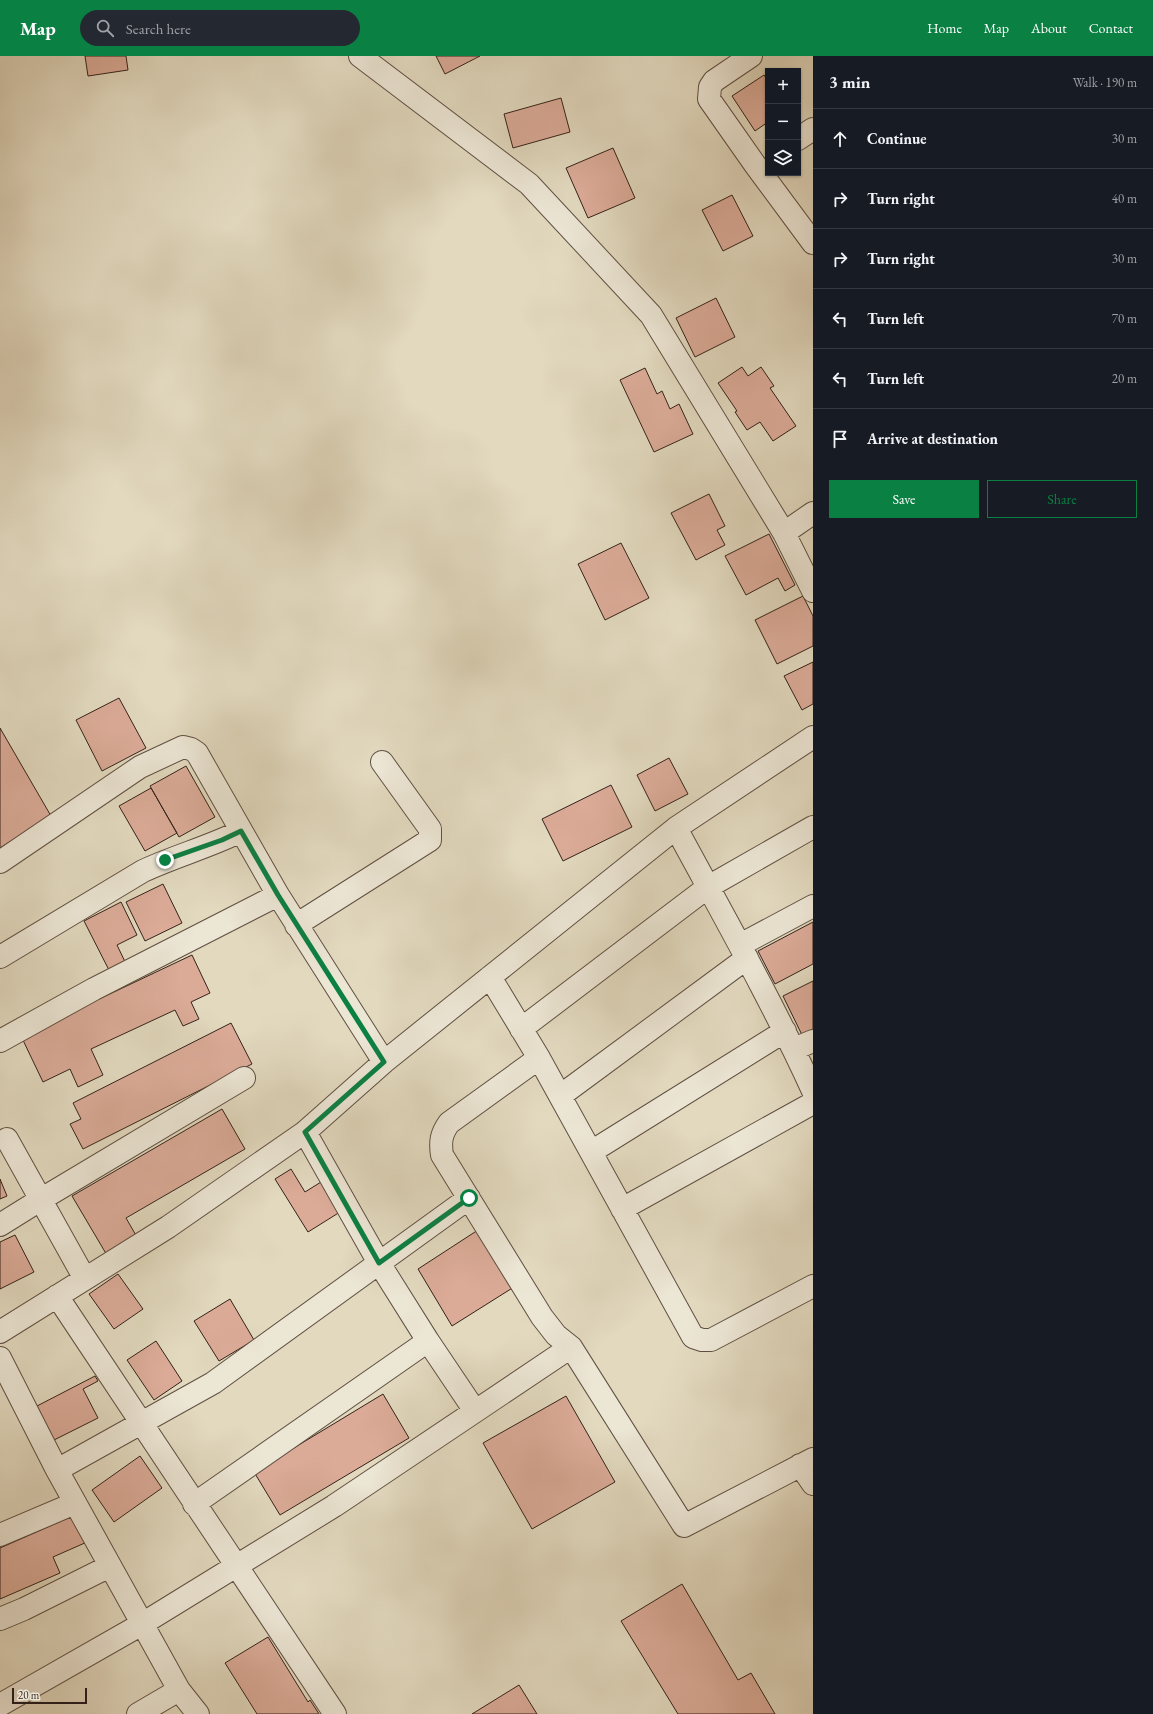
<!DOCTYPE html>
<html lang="en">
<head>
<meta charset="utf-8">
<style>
	:root { --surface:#171b24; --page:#242831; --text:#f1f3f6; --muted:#9ea1a6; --line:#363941; --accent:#0b8043 }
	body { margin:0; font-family:"EB Garamond",serif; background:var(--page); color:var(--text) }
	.controls { position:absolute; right:12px; top:12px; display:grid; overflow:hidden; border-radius:0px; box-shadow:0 1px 3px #0004 }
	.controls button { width:36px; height:36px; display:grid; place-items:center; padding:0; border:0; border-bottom:1px solid var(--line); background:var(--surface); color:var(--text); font:20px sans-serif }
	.scale { position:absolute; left:12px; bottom:10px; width:75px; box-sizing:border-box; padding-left:4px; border:2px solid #342219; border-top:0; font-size:11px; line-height:14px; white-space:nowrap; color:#342219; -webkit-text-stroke:3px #ece6d5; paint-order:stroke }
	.stop { position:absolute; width:12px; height:12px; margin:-9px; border:3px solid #0b8043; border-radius:50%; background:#fff }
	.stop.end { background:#0b8043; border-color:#fff; box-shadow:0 1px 4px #0008 }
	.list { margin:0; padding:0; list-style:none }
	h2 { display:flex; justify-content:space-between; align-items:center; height:52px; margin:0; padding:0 16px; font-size:17px }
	h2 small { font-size:13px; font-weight:400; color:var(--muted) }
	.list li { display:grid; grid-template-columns:26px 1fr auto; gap:12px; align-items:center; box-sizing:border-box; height:60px; padding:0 16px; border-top:1px solid var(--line) }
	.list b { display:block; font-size:15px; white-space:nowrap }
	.list em { font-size:13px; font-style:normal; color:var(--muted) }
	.actions { display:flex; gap:8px; padding:12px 16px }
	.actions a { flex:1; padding:9px 0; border:1px solid var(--accent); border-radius:0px; text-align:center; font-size:14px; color:var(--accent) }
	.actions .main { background:var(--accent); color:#fff }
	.icon { flex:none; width:22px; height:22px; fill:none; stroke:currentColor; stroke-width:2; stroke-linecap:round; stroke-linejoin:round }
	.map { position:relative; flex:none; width:813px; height:1658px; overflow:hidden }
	header { display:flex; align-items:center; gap:24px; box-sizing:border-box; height:56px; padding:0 20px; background:var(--accent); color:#fff }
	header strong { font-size:19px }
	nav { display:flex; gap:22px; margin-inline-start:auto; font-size:14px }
	.search { width:280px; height:36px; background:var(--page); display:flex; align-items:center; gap:10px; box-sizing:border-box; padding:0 14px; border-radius:22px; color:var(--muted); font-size:15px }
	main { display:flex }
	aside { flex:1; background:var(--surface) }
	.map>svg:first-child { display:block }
</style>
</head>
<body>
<header>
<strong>Map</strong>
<div class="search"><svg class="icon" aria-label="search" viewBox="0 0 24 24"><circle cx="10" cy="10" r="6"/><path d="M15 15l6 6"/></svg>Search here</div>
<nav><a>Home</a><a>Map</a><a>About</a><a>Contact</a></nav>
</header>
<main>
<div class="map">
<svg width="813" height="1658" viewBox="0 0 813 1658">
	<rect width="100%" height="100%" fill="#e2d9bf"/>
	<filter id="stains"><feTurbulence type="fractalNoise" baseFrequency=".005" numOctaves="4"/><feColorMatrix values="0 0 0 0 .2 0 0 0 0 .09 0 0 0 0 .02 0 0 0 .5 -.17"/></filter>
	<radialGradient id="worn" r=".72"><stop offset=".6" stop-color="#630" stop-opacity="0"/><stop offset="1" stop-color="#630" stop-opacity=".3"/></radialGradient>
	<path fill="#dbab98" stroke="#342219" d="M85 0H126L128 14 88 20Z
		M436 0H480L445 18Z
		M764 19 768 25V66L755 75 732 40Z
		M561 42 570 76 513 92 504 58Z
		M613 92 635 142 588 162 566 112Z
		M732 139 753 180 723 195 702 154Z
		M716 242 735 281 695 301 676 262Z
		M742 311 748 320 761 311 774 330 770 332 796 370 773 385 760 366 747 374 735 356 737 355 718 327Z
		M645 312 657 338 662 335 670 353 679 348 693 378 654 396 620 324Z
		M709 438 725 470 717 474 725 489 696 504 671 457Z
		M769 478 795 529 785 535 778 522 746 539 725 500Z
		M621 487 649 542 605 564 578 508Z
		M803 540 813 560V590L777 608 755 564Z
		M813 606V648L802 654 784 620Z
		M119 642 146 692 102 715 76 664Z
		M0 672 51 760 0 792Z
		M669 702 688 738 655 755 637 719Z
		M186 710 215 761 179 781 150 730Z
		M611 729 632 771 563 805 542 763Z
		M151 732 177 777 145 795 119 750Z
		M163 828 182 867 145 885 126 846Z
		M121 846 137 879 117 889 128 912 112 920 84 865Z
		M813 866V908L775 928 758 895Z
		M192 899 210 937 191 946 199 963 183 970 175 954 91 993 103 1019 78 1031 70 1013 43 1026 21 980Z
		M813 925V976L803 981 783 940Z
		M231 967 252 1008 83 1093 70 1068 81 1063 73 1047Z
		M222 1053 245 1093 126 1162 141 1188 111 1206 72 1140Z
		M291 1113 305 1136 321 1126 340 1156 308 1176 275 1123Z
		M0 1123 7 1140 0 1143Z
		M478 1174 514 1231 452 1270 418 1213Z
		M15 1179 34 1216 0 1233V1186Z
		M118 1218 143 1253 114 1273 89 1238Z
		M230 1243 254 1284 219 1305 194 1265Z
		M156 1285 182 1325 154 1344 127 1304Z
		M95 1320 98 1325 83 1333 98 1362 54 1384 37 1350Z
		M383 1338 409 1382 280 1459 254 1416Z
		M566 1340 615 1426 532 1473 483 1387Z
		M140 1400 162 1432 114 1466 92 1434Z
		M75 1459 87 1486 53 1501 60 1517 0 1543V1492Z
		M682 1528 738 1624 751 1617 775 1658H678L621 1565Z
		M268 1581 308 1646 310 1644 319 1658H257L225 1607Z
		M519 1629 537 1658H472Z"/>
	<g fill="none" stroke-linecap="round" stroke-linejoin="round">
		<defs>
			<path id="minor" d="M360 0 529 128 651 259 784 477 813 535
				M751 0 714 25 710 31 709 43 756 110 813 187
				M798 83 813 73
				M784 477 813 457
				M676 772C723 859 772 945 813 1035
				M0 806 140 711 183 691 191 693 197 697 278 839 384 1006
				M296 869 430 784V773L382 706
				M740 889 813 850
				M0 901 143 815C175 800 209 791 241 775
				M490 921 539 1002 693 1281 702 1284H711L813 1230
				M521 973 708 831 813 771
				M0 985 94 933 278 839
				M794 993 813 985
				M539 1002 449 1067C441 1078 440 1086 442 1099L542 1261 556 1279 571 1291 684 1470 813 1403
				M560 1040 747 902
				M305 1076 379 1207 428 1285 475 1355
				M7 1083 85 1223
				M591 1096 785 975
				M622 1153 813 1047
				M0 1169 40 1144 244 1022
				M57 1240 335 1658
				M0 1276 168 1171 305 1076 384 1006 676 772 813 681
				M0 1302 57 1414 179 1634 198 1658
				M800 1409 813 1428
				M57 1414 213 1327 469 1142
				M194 1448 428 1285
				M0 1479 75 1447
				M0 1563 24 1553 110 1510
				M0 1649 142 1568 334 1450 571 1291
				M138 1658 179 1634"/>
		</defs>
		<use href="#minor" stroke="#605042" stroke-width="24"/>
		<use href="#minor" stroke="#ece6d5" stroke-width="22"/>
	</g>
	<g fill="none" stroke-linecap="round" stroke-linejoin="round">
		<path stroke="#0b8043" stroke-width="5" d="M165 804 222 784 241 775 278 839 384 1006 305 1076 379 1207 469 1142"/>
	</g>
	<rect width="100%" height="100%" filter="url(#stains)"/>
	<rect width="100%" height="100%" fill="url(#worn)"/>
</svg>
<div class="controls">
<button>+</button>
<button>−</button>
<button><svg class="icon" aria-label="layers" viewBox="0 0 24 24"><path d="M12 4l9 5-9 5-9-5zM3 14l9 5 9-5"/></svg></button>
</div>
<div class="scale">20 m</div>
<div class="stop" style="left:469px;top:1142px"></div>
<div class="stop end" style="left:165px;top:804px"></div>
</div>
<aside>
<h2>3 min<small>Walk · 190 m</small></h2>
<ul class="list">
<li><svg class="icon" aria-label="ahead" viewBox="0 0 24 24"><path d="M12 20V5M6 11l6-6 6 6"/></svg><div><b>Continue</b></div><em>30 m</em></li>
<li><svg class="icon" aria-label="right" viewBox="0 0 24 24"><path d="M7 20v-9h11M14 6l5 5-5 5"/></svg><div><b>Turn right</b></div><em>40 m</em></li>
<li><svg class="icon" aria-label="right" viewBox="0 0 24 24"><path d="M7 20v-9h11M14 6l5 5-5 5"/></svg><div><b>Turn right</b></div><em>30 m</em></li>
<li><svg class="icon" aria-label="left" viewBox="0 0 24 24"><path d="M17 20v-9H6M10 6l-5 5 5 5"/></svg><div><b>Turn left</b></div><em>70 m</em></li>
<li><svg class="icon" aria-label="left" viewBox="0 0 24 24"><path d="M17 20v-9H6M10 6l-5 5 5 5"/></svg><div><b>Turn left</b></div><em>20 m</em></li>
<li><svg class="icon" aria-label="arrive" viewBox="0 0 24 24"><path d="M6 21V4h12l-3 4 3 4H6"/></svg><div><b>Arrive at destination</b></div></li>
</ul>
<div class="actions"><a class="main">Save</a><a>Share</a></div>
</aside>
</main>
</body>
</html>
